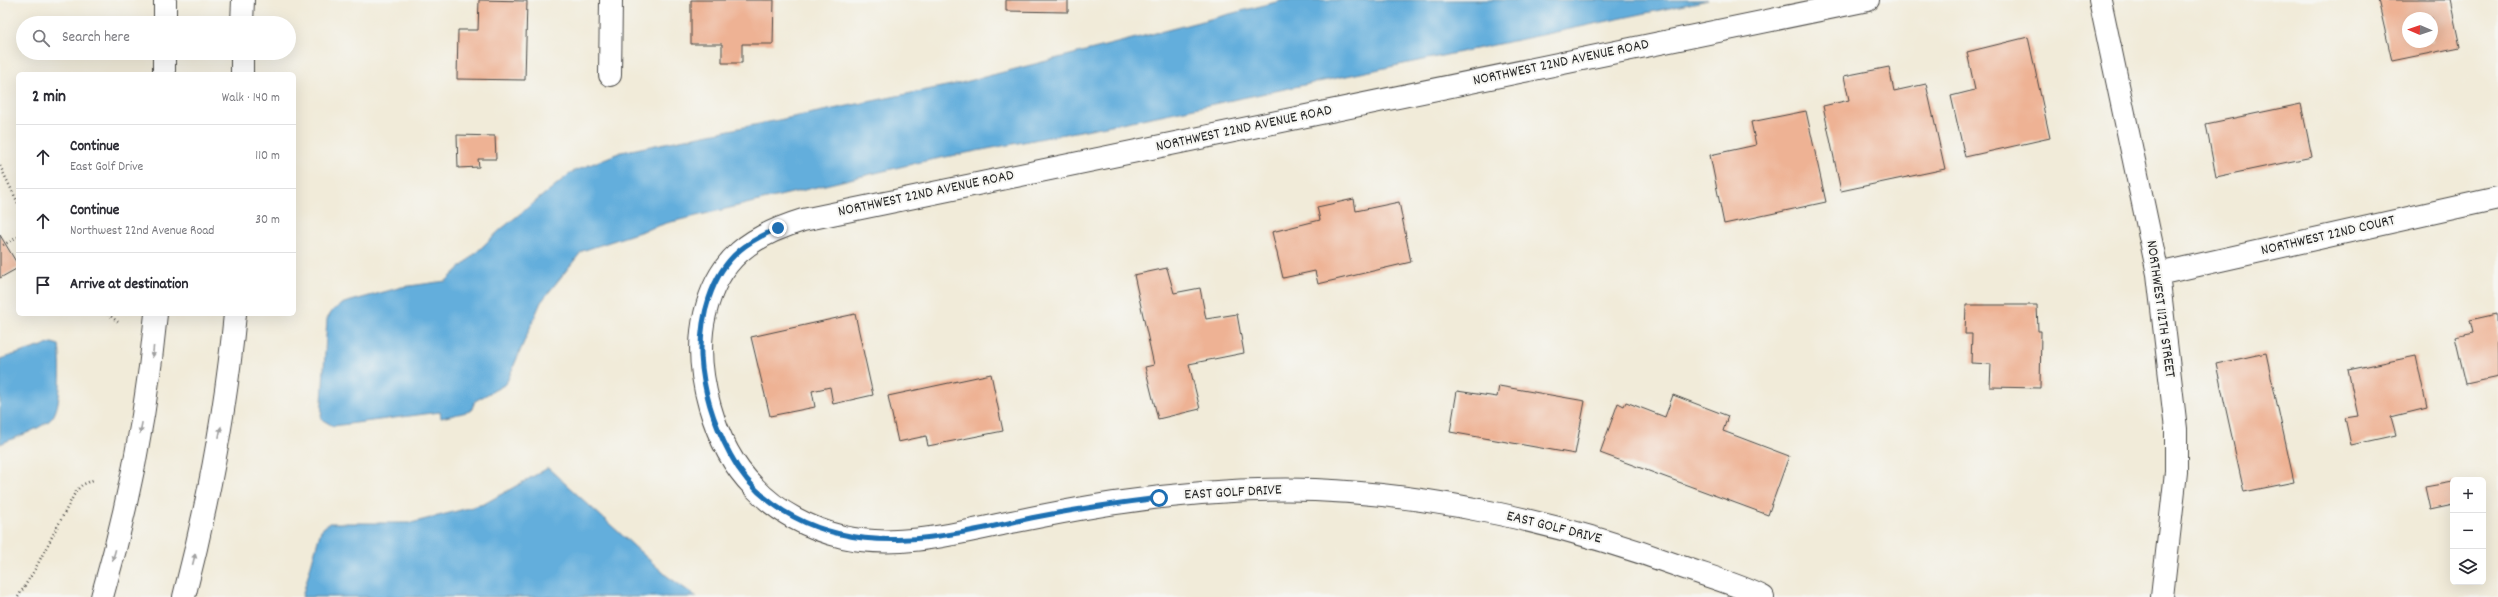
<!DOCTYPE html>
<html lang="en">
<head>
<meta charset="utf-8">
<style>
	:root { --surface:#fff; --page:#f7f7f7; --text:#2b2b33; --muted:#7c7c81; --line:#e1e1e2 }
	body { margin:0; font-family:Dekko,sans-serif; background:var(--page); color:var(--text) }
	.controls { position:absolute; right:12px; bottom:12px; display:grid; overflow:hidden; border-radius:6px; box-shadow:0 4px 16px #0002 }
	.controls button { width:36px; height:36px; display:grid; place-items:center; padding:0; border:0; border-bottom:1px solid var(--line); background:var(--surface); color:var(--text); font:20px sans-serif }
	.compass { position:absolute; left:2402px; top:12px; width:36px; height:36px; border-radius:50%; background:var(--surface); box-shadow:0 4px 16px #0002; rotate:272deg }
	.stop { position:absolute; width:12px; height:12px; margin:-9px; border:3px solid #1f6fb2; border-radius:50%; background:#fff }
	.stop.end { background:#1f6fb2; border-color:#fff; box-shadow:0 1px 4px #0008 }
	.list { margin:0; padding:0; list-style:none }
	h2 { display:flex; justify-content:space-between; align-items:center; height:52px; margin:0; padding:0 16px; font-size:17px }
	h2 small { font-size:13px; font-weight:400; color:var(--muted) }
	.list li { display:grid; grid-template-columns:26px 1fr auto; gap:12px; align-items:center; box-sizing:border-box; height:64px; padding:0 16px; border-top:1px solid var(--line) }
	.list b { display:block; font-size:15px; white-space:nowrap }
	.list p { margin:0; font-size:13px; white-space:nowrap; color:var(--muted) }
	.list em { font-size:13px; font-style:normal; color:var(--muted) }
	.icon { flex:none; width:22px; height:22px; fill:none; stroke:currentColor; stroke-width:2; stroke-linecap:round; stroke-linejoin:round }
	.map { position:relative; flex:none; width:2498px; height:597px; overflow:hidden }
	.search { position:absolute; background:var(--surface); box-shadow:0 4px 16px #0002; left:16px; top:16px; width:280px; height:44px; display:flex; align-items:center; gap:10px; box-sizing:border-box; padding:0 14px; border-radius:22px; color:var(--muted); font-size:15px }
	.panel { position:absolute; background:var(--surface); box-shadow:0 4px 16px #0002; left:16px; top:72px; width:280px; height:244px; border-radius:6px }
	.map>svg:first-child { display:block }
</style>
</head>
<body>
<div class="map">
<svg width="2498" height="597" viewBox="0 0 2498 597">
	<rect width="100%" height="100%" fill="#f6f6f2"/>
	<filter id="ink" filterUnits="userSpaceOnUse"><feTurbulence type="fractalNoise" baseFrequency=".025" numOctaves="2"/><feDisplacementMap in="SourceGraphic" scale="8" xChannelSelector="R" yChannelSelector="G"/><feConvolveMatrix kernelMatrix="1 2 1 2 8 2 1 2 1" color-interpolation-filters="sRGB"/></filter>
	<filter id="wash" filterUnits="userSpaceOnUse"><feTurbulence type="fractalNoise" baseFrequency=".012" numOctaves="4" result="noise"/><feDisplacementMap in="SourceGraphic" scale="16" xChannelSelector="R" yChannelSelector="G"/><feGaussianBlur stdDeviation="0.9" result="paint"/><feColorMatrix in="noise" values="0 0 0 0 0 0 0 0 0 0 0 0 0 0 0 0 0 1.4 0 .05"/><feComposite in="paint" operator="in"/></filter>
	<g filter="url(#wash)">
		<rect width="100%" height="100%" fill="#f1ebd9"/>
		<path fill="#63aedc" stroke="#476c84" d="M1284 0H1708L1142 119 925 161 667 223 582 251 541 302 506 384 475 401 471 411 441 418 440 412 333 426 321 419 327 319 333 310 344 303 402 287 446 281 500 230 572 172 621 152 961 83Z
			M52 343 59 345C61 360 63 410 50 420 36 431 16 437 0 444V359Z
			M548 468 667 576 697 597H302L321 530 329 523H411L484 504Z"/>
		<g id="blocks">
			<path fill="#eeb294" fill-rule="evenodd" d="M479 0 527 1 525 80 457 79 458 30H478Z
				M691 0H774L773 44H742V63H722V44H691Z
				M1006 0H1068V12L1006 11Z
				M2378 0H2450L2460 47 2392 61ZM2408 18H2432V42H2408Z
				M2028 37 2050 138 1965 157 1951 96 1975 90 1967 52Z
				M1889 67 1894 91 1926 84 1945 169 1841 191 1823 106 1849 100 1844 76Z
				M2301 104 2312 157 2216 177 2206 124Z
				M1806 111 1826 202 1724 224 1710 155 1756 145 1751 122Z
				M457 135 495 136 496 159H478L479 167 458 168Z
				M1354 199 1356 211 1399 202 1411 262 1318 284 1315 271 1283 278 1272 232 1320 220 1317 207Z
				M0 235 18 265V268L0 278Z
				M1167 268 1174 293 1200 288 1206 319 1237 314 1244 353 1189 364 1200 409 1158 419 1145 367 1154 365 1134 275Z
				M1966 305H2037L2038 331H2041L2040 388 1990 387 1991 364 1971 363 1972 334H1965Z
				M855 314 873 395 833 404 830 387 812 391 815 407 770 416 751 337Z
				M2497 314 2498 377 2466 384 2455 337 2473 333 2470 320Z
				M2266 353 2294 482 2244 492 2216 364Z
				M2416 356 2427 408 2391 417 2396 435 2351 445 2345 418 2358 416 2348 370Z
				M991 374 1003 431 928 446 926 436 898 442 888 396Z
				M1499 386 1585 401 1575 454 1450 432 1457 391 1497 397Z
				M1673 395 1728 416 1723 431 1789 456 1768 515 1600 453 1618 403 1624 406 1626 402 1665 417Z
				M2453 482V505L2430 510 2425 487Z"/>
		</g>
	</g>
	<g filter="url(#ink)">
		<use href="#blocks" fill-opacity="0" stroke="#494845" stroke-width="1"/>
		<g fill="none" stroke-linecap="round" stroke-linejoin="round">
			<defs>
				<path id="street" d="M2100 0 2158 274 2176 429V472L2162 597
					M165 23V0
					M242 23 243 0
					M164 74V53
					M242 74V53
					M610 75 611 0
					M2158 274 2498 198
					M102 597C129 504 147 410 156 314
					M184 597C208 504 226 410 235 314
					M1763 597C1737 584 1707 576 1679 566 1565 524 1437 495 1315 490 1251 488 1186 493 1123 502 1084 507 1046 515 1007 523 955 534 896 549 843 537 810 529 777 512 754 487 714 447 692 369 705 314 718 258 751 236 803 220L1868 0"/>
			</defs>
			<use href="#street" stroke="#494845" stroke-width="24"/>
			<path stroke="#494845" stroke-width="2.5" stroke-dasharray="1 3" stroke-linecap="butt" d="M0 166 18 203
				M3 245 18 237
				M108 314 118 322
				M18 597 34 571 76 491 82 485 93 480"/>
			<use href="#street" stroke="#fff" stroke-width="22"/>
		</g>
		<defs><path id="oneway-solid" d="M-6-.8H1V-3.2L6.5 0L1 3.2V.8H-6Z"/></defs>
		<g fill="#a0a0a0">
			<use href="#oneway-solid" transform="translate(153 352) rotate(96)"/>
			<use href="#oneway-solid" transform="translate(141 428) rotate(101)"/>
			<use href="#oneway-solid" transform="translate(220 432) rotate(-79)"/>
			<use href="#oneway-solid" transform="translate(114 555) rotate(106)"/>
			<use href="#oneway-solid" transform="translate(194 559) rotate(-76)"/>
		</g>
	</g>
	<g fill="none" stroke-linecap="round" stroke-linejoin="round" filter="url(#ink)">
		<path stroke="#1f6fb2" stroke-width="5" d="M778 228C765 234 751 241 740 250 710 275 700 319 701 356 703 390 714 424 730 454 744 481 767 503 794 517 871 558 956 534 1036 517 1077 509 1118 503 1159 498"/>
	</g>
	<g text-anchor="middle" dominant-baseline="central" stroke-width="4" stroke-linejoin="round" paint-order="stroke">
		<g font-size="15" fill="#2b2b2b" stroke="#f6f6f2">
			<text transform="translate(1561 63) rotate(-12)">NORTHWEST 22ND AVENUE ROAD</text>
			<text transform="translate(1244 129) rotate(-12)">NORTHWEST 22ND AVENUE ROAD</text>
			<text transform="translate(926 194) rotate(-12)">NORTHWEST 22ND AVENUE ROAD</text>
			<text transform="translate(2328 236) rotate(-13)">NORTHWEST 22ND COURT</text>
			<text transform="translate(2160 309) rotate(82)">NORTHWEST 112TH STREET</text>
			<text transform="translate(1233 493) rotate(-3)">EAST GOLF DRIVE</text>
			<text transform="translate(1554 528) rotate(14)">EAST GOLF DRIVE</text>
		</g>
	</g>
</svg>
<div class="controls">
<button>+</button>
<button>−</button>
<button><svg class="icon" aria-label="layers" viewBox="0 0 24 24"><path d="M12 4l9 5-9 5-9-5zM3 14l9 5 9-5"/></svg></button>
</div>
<svg class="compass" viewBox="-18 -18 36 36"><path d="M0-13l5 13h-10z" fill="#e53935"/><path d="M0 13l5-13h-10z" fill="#7c7c81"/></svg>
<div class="stop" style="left:1159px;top:498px"></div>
<div class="stop end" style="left:778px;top:228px"></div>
<div class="search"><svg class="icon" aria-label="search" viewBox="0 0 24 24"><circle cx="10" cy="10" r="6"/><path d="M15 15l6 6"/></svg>Search here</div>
<section class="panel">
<h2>2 min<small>Walk · 140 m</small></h2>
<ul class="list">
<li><svg class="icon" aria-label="ahead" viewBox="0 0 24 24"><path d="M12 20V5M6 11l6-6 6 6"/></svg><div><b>Continue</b><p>East Golf Drive</p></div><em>110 m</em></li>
<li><svg class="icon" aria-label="ahead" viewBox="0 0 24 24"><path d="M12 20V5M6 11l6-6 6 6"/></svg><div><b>Continue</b><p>Northwest 22nd Avenue Road</p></div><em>30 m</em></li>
<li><svg class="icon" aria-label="arrive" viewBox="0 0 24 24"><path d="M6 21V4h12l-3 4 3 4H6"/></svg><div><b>Arrive at destination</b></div></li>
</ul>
</section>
</div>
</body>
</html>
